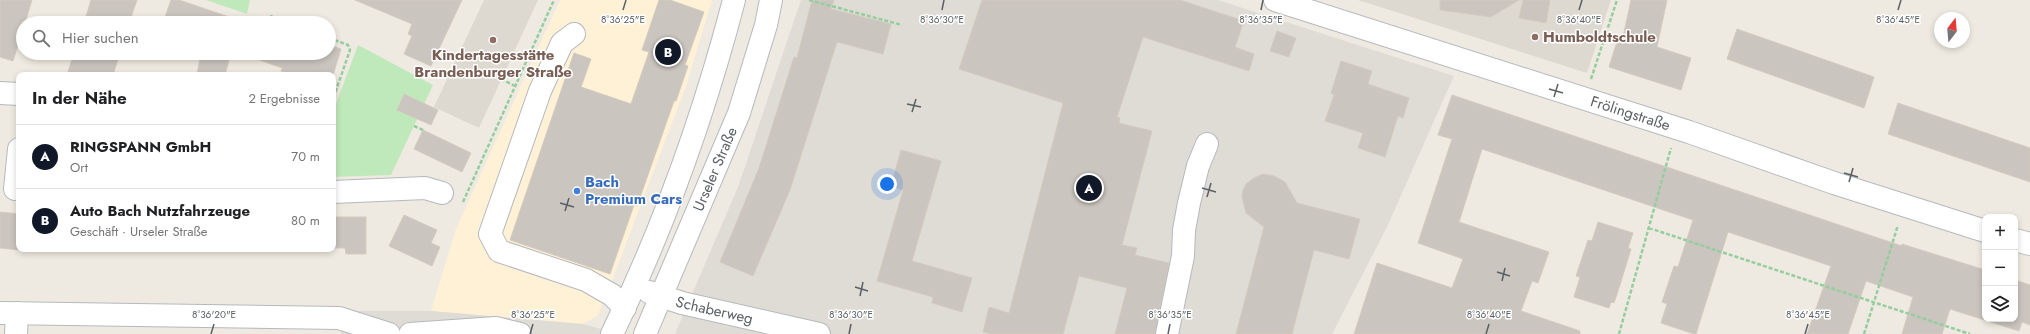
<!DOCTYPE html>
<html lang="de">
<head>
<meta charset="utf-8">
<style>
	:root { --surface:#fff; --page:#f2f2f2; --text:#202124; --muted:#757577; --line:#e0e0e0; --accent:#111827 }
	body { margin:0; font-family:Jost,sans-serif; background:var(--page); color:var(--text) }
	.controls { position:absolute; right:12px; bottom:12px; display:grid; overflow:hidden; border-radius:8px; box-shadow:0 2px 6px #0003 }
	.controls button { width:36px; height:36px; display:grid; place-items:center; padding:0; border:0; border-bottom:1px solid var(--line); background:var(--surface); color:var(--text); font:20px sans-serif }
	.compass { position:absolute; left:1934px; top:12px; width:36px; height:36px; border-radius:50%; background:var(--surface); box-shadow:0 2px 6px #0003; rotate:16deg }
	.you { position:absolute; left:887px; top:184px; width:14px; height:14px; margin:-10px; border:3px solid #fff; border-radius:50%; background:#1a73e8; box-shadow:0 0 0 6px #1a73e833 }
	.badge { display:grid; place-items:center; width:26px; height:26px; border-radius:50%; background:var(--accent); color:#fff; font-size:13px; font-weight:700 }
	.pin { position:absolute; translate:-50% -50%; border:2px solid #fff; box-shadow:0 1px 4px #0006 }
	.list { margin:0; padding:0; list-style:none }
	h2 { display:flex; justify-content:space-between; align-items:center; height:52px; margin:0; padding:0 16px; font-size:17px }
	h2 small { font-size:13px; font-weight:400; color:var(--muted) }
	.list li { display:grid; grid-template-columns:26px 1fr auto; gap:12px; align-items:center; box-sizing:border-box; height:64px; padding:0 16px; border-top:1px solid var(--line) }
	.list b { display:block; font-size:15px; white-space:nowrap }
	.list p { margin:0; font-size:13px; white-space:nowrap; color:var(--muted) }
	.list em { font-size:13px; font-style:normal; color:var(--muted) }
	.icon { flex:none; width:22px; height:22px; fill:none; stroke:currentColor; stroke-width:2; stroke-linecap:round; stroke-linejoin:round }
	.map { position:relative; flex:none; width:2030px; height:334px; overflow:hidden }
	.search { position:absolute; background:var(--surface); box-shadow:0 2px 6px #0003; left:16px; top:16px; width:320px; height:44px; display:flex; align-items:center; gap:10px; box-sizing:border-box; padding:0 14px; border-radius:22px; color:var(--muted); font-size:15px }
	.panel { position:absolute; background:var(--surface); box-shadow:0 2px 6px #0003; left:16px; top:72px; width:320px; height:180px; border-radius:8px }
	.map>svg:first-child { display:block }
</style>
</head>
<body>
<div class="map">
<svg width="2030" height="334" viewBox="0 0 2030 334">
	<rect width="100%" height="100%" fill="#efeae1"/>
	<path fill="#fff1d6" d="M560 0H712L686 86 606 296 597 316 583 324 431 311 456 229Z"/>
	<path fill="#dfdcd6" d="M801 0H1218L1454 76 1387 227 1332 334H675L738 187Z
		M346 311H431L583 324 619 334H341V324Z"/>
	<path fill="#ded9d0" d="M484 0H538L479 128 434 107Z
		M1358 0H1611L1587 73Z"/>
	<path fill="#c0e9bb" d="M206 0H250L247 14Z
		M358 45 433 85 391 175 333 177V112Z"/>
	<path fill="#cac5be" stroke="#d4cbbf" d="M0 0H32L25 23H23V29L13 61 0 57Z
		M91 0H137L129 23H84Z
		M171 0H179L238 20 237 23H163Z
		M355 0H462L431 66 404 54 412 36 408 34 412 24Z
		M659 0H670L704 12 685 65 688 66 676 101H674L637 206 634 205 610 274 510 240 574 53 591 59 581 87 631 104 649 52 642 50Z
		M812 0H834L831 9 891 24 883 54 837 42 790 190 753 276 720 262 759 168 794 57 797 58Z
		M982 0H1180L1244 21 1235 47 1254 54 1249 71 1143 37 1117 117 1120 118 1119 123 1152 131 1122 245 1137 248 1135 255 1169 263 1155 334H1115L1127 288 1079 276 1063 334H992L983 332 989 307 1009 313 1063 103 959 69Z
		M1440 0H1519L1491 17 1440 10Z
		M1523 0H1550L1546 23 1519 18Z
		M1631 0H1667L1657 47 1691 58 1681 90 1609 67 1619 35 1623 37Z
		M1737 29 1874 77 1864 108 1727 59Z
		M1277 31 1296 38 1289 57 1270 51Z
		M329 45 341 49 333 75H292L281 71 282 68 254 58 256 53H329Z
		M74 53H120L113 75H67Z
		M201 53H231L225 75H197Z
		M1341 61 1372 71 1368 84 1409 98 1403 118 1398 116 1385 157 1358 148 1363 133 1325 121 1334 95 1331 93Z
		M404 94 438 110 431 125 397 110Z
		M1452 95 1902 246V244L1985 270V319H2015V280L2030 285V325L2022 322 2019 331 1950 309 1942 334H1902L1913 297 1866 281 1848 334H1807L1831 266 1728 232 1696 334H1694L1661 323 1667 304 1662 302 1674 266 1678 267 1693 220 1482 149 1459 222 1549 252 1538 283 1532 281 1521 311 1580 331V334H1354L1377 263 1452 288 1463 259 1418 243 1452 139 1438 135Z
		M1898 103 2030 148V182L1888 134Z
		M423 130 471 153 462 172 414 149Z
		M901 150 941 161 912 261 972 278 962 312 932 303 933 297 877 281 903 190 891 186Z
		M1263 174 1274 176 1285 182 1297 203 1360 219 1349 259 1314 250 1292 334H1236L1264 227 1246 213 1242 197 1243 190 1246 184 1254 178Z
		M0 212 19 214V250L0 248Z
		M404 215 437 230 431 243 440 247 432 266 389 246Z
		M333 217H366V254H346L345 248H333Z
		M1598 222 1633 233 1628 248 1631 249 1620 285 1614 303 1611 302 1609 308 1574 297 1580 277 1576 276 1588 240 1592 241Z"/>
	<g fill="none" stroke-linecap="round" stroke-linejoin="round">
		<defs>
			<g id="minor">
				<path id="s1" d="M1275 0 1689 132 1834 183 1985 231"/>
				<path d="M574 34 562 43 540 91 490 234 499 251 586 280 612 295 625 308"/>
				<path d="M0 93 19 94"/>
				<path d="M15 189 19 149"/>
				<path d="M333 192 425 188 442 193"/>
				<path d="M2015 240 2030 244"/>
				<path id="s2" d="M649 292 682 303 819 334"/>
				<path d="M0 313 339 318 389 334"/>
				<path d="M16 334 17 313"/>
				<path d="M410 334 496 328 520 334"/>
				<path d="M612 334C664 227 704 115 734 0"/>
				<path id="s3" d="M645 334 739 113 766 25 771 0"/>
				<path d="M1167 334 1183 256 1184 230 1189 203 1198 166 1207 144"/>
			</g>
		</defs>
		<use href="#minor" stroke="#b5b9be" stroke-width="24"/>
		<path stroke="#95cd9e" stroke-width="2.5" stroke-dasharray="4 2" stroke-linecap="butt" d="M809 0 902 25
			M270 16 289 23
			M329 38 348 45 350 50 333 99
			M501 79 515 86
			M1591 79 1617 0
			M414 126 423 130
			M463 202 554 0
			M1649 228 1970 334
			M1619 334 1671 148
			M1864 334 1898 225"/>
		<use href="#minor" stroke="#fff" stroke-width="22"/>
	</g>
	<path fill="none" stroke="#5a6064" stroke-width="1.5" d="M623 10 626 0M942 10 944 0M1261 10 1263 0M1579 10 1582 0M1898 10 1901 0M1549 89 1563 93M1554 97 1558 84M907 104 921 107M912 112 916 99M1844 173 1858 177M1849 182 1853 168M1202 188 1216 192M1207 197 1211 183M560 203 574 207M565 211 569 198M1497 272 1510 276M1502 281 1505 268M855 287 868 291M860 296 863 282M211 334 214 324M530 334 533 324M849 334 851 324M1168 334 1170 324M1486 334 1489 324M1805 334 1808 324"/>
	<g fill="#8d6e63" stroke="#fff" stroke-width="1.5">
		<circle cx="1535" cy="37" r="4"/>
		<circle cx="493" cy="40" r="4"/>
	</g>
	<circle fill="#3f7fe0" stroke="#fff" stroke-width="1.5" cx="577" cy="191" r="4"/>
	<g text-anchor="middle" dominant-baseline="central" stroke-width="3" stroke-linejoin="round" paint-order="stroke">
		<g font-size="15" font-weight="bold" fill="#785e54" stroke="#fff" text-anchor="start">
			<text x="1543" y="37">Humboldtschule</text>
			<text x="493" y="55" text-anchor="middle">Kindertagesstätte<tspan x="493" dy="17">Brandenburger Straße</tspan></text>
		</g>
		<g font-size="15" fill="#5a6064" stroke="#fff">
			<text stroke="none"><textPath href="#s1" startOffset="373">Frölingstraße</textPath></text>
			<text stroke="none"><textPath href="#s3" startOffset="179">Urseler Straße</textPath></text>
			<text stroke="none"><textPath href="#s2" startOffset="68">Schaberweg</textPath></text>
		</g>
		<g font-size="15" font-weight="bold" fill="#366cbe" stroke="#fff" text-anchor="start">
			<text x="585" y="182">Bach<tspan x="585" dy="17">Premium Cars</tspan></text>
		</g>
	</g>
	<g font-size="10" text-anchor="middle" fill="#5a6064" stroke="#fff" stroke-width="3" stroke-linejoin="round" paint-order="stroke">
		<text x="623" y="23">8°36'25"E</text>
		<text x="942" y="23">8°36'30"E</text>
		<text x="1261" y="23">8°36'35"E</text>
		<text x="1579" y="23">8°36'40"E</text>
		<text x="1898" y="23">8°36'45"E</text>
		<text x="214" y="318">8°36'20"E</text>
		<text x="533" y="318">8°36'25"E</text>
		<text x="851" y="318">8°36'30"E</text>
		<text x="1170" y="318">8°36'35"E</text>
		<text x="1489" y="318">8°36'40"E</text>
		<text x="1808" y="318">8°36'45"E</text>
	</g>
</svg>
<div class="controls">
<button>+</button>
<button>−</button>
<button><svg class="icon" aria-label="layers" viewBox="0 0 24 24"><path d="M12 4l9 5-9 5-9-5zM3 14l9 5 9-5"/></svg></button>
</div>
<svg class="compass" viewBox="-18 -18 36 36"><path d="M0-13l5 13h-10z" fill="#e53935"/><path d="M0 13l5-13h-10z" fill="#757577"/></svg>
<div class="you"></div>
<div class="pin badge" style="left:1089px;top:188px">A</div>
<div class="pin badge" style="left:668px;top:52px">B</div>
<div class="search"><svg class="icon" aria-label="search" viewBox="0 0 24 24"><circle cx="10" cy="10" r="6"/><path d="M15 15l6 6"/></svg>Hier suchen</div>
<section class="panel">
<h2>In der Nähe<small>2 Ergebnisse</small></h2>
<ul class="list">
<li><span class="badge">A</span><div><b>RINGSPANN GmbH</b><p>Ort</p></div><em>70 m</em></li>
<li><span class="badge">B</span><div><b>Auto Bach Nutzfahrzeuge</b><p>Geschäft · Urseler Straße</p></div><em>80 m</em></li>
</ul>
</section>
</div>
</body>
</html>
